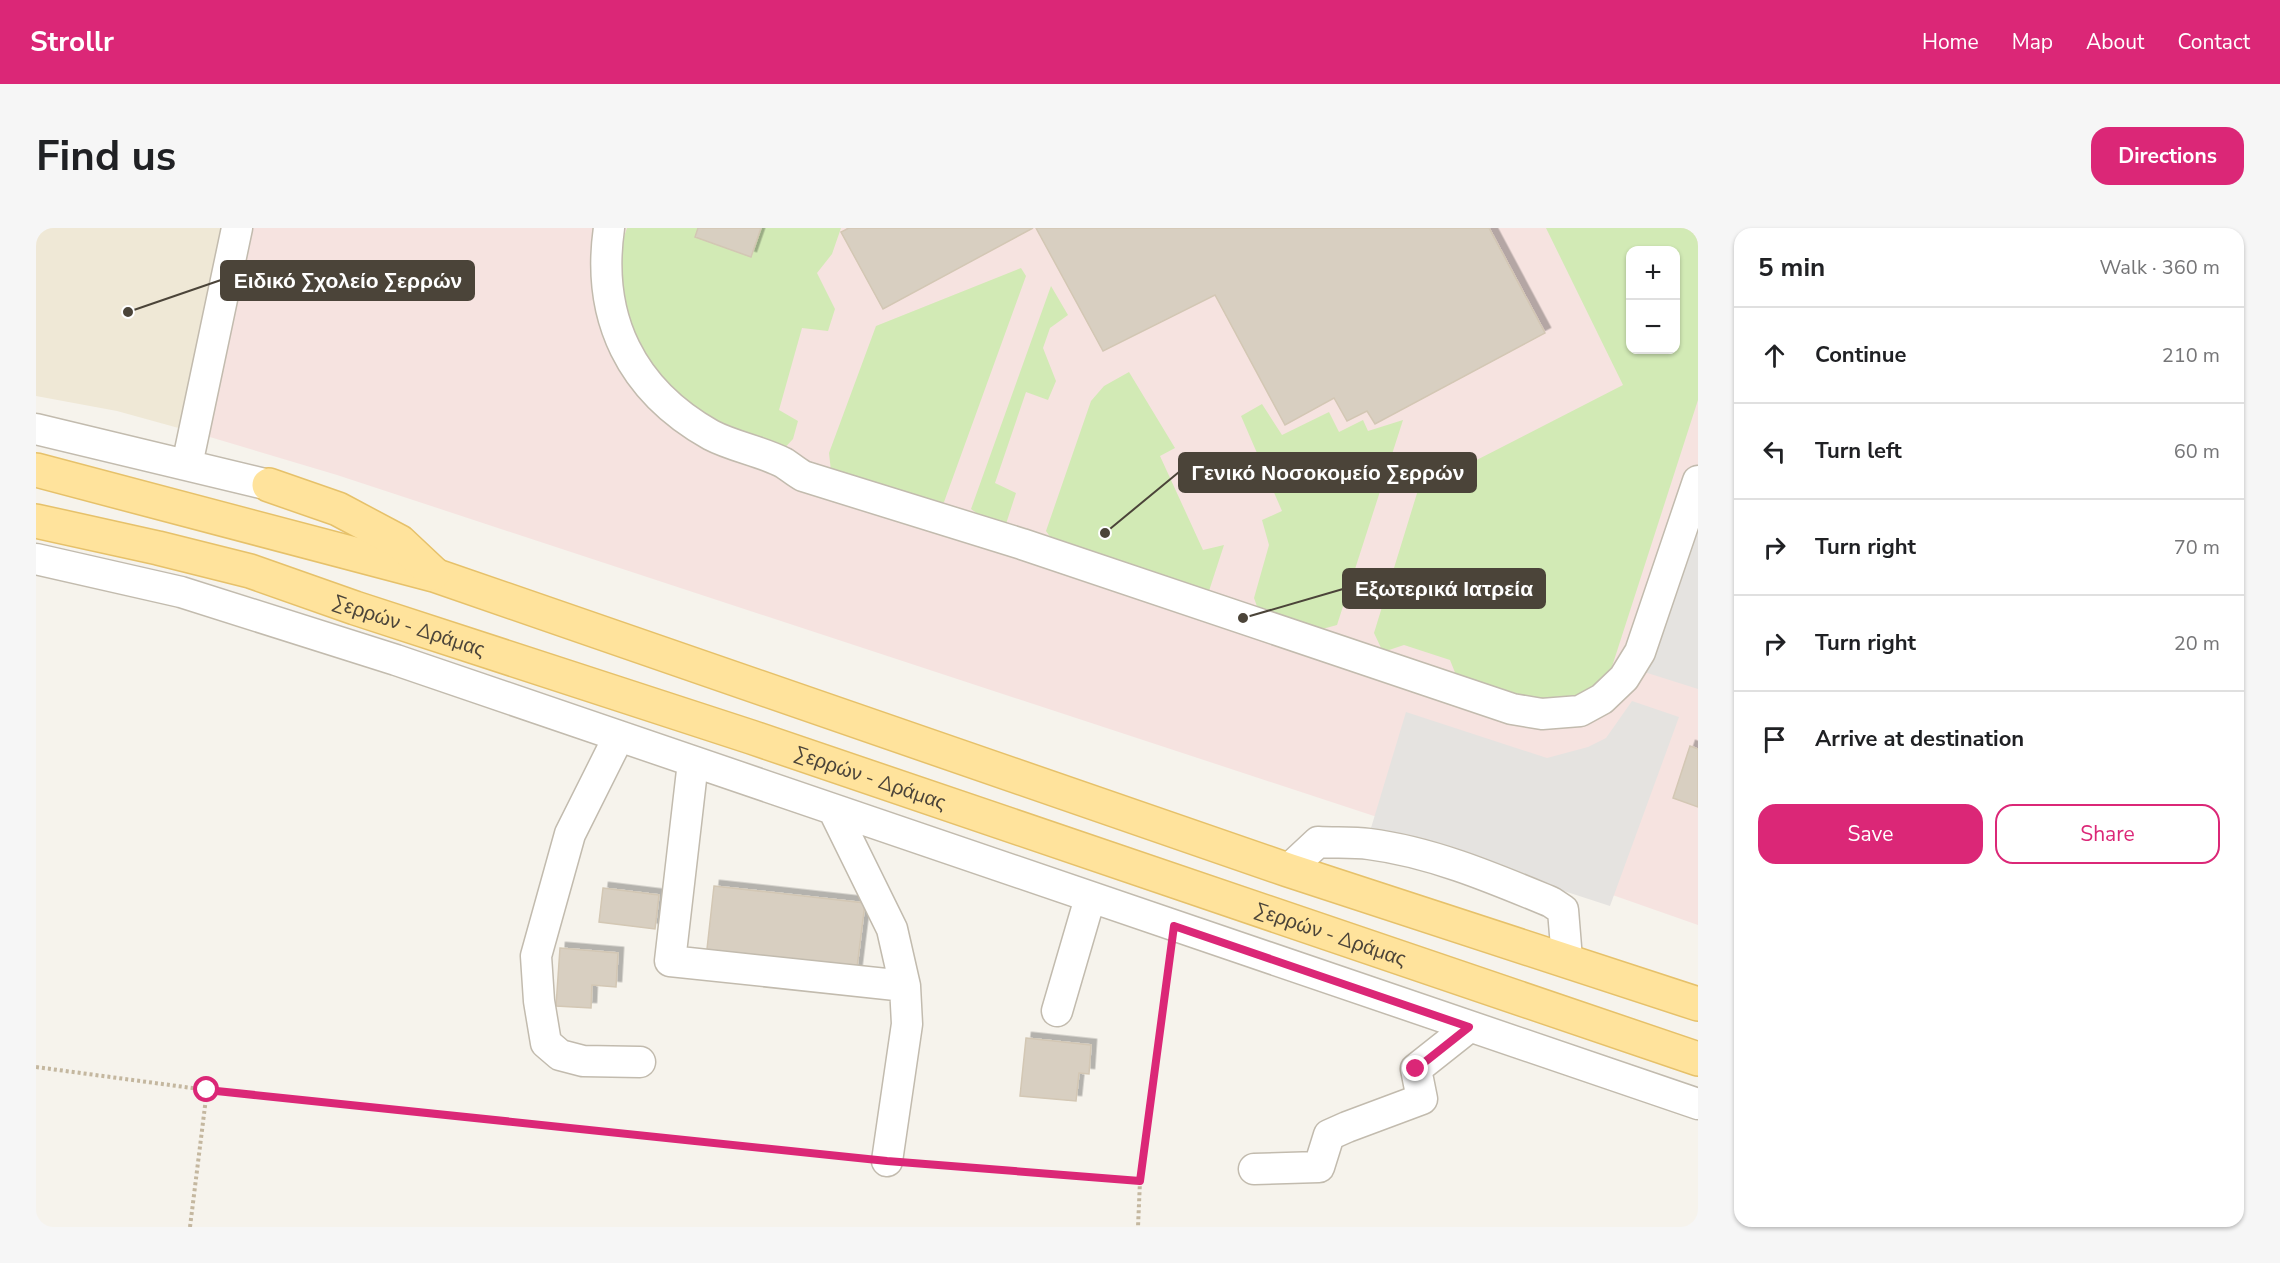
<!DOCTYPE html>
<html lang="en">
<head>
<meta charset="utf-8">
<style>
	:root { --surface:#fff; --page:#f6f6f6; --text:#202124; --muted:#757577; --line:#e0e0e0; --accent:#db2777 }
	body { margin:0; font-family:"Nunito Sans",sans-serif; background:var(--page); color:var(--text) }
	.controls { position:absolute; right:18px; top:18px; display:grid; overflow:hidden; border-radius:12px; box-shadow:0 2px 4px #0004 }
	.controls button { width:54px; height:54px; display:grid; place-items:center; padding:0; border:0; border-bottom:2px solid var(--line); background:var(--surface); color:var(--text); font:30px sans-serif }
	.stop { position:absolute; width:18px; height:18px; margin:-14px; border:4px solid #db2777; border-radius:50%; background:#fff }
	.stop.end { background:#db2777; border-color:#fff; box-shadow:0 2px 6px #0008 }
	.list { margin:0; padding:0; list-style:none }
	h2 { display:flex; justify-content:space-between; align-items:center; height:78px; margin:0; padding:0 24px; font-size:26px }
	h2 small { font-size:20px; font-weight:400; color:var(--muted) }
	.list li { display:grid; grid-template-columns:39px 1fr auto; gap:18px; align-items:center; box-sizing:border-box; height:96px; padding:0 24px; border-top:2px solid var(--line) }
	.list b { display:block; font-size:22px; white-space:nowrap }
	.list em { font-size:20px; font-style:normal; color:var(--muted) }
	.actions { display:flex; gap:12px; padding:18px 24px }
	.actions a { flex:1; padding:14px 0; border:2px solid var(--accent); border-radius:18px; text-align:center; font-size:21px; color:var(--accent) }
	.actions .main { background:var(--accent); color:#fff }
	.icon { flex:none; width:33px; height:33px; fill:none; stroke:currentColor; stroke-width:2; stroke-linecap:round; stroke-linejoin:round }
	.map { position:relative; flex:none; width:1662px; height:999px; overflow:hidden; border-radius:18px }
	header { display:flex; align-items:center; gap:36px; box-sizing:border-box; height:84px; padding:0 30px; background:var(--accent); color:#fff }
	header strong { font-size:28px }
	nav { display:flex; gap:33px; margin-inline-start:auto; font-size:21px }
	.intro { display:flex; align-items:center; justify-content:space-between; box-sizing:border-box; height:144px; padding:0 36px }
	h1 { margin:0; font-size:42px }
	.button { padding:15px 27px; border-radius:18px; background:var(--accent); color:#fff; font-size:21px; font-weight:700 }
	main { display:flex; gap:36px; padding:0 36px }
	aside { flex:1; background:var(--surface); border-radius:18px; box-shadow:0 2px 4px #0004 }
	.map>svg:first-child { display:block }
</style>
</head>
<body>
<header>
<strong>Strollr</strong>
<nav><a>Home</a><a>Map</a><a>About</a><a>Contact</a></nav>
</header>
<div class="intro"><h1>Find us</h1><a class="button">Directions</a></div>
<main>
<div class="map">
<svg width="1662" height="999" viewBox="0 0 1662 999">
	<defs>
		<filter id="shadow"><feDropShadow dx="5.5" dy="-5.5" stdDeviation="0" flood-color="#0004"/></filter>
	</defs>
	<rect width="100%" height="100%" fill="#f6f3ec"/>
	<path fill="#efe8d6" d="M0 0H204L157 204 81 183 0 168Z"/>
	<path fill="#f6e3e0" fill-rule="evenodd" d="M204 0H1662V697L1548 657 301 247 157 204ZM1594 22H1640V122H1594Z"/>
	<path fill="#d2eab5" fill-rule="evenodd" d="M591 0H662L715 28 725 0H805L796 26 781 45 799 81 792 103 766 100 743 182 762 193 757 211 743 226 663 185 625 156 592 90 580 33Z
		M1510 0H1662V172L1572 451 1537 470 1493 473 1420 447 1414 432 1368 417 1347 424 1338 405 1382 262 1587 157ZM1594 22H1640V122H1594Z
		M985 40 990 48 908 274 899 278 795 243 793 225 840 98Z
		M1015 58 1032 87 1014 100 1007 120 1020 153 1012 172 990 164 959 255 980 265 970 296 962 301 935 281Z
		M1093 144 1139 220 1124 228 1167 322 1188 317 1172 366 1020 317 1010 303 1055 173 1068 158Z
		M1226 176 1246 207 1293 184 1303 204 1327 192 1332 203 1367 192 1301 397 1279 403 1223 384 1218 370 1233 317 1226 292 1246 283 1205 188Z"/>
	<path fill="#e5e3e0" d="M1662 263V461L1602 442Z
		M1596 473 1643 489 1574 678 1335 600 1370 484 1511 530 1552 519 1570 510Z"/>
	<path fill="#d8cfc1" stroke="#d3c7b4" stroke-width="1.5" filter="url(#shadow)" d="M662 0H725L715 29 659 9Z
		M813 0H997L847 81 805 4Z
		M1000 0H1453L1509 105 1339 196 1331 183 1311 193 1298 170 1249 197 1179 67 1067 123Z
		M1654 518 1662 521V579L1637 570Z
		M678 658 829 675 820 747 670 730Z
		M567 660 623 667 619 701 563 694Z
		M524 720 582 725 580 759 556 757 555 780 520 778Z
		M990 810 1055 817 1053 846 1043 845 1040 873 984 868Z"/>
	<g fill="none" stroke-linecap="round" stroke-linejoin="round">
		<defs>
			<path id="minor" d="M573 0C560 90 595 162 675 207 698 219 725 223 748 235 754 239 760 244 767 248L986 316 1476 481 1506 486 1544 483 1566 471 1588 450 1604 424 1662 253
				M0 201 233 257
				M151 237 201 0
				M0 331 145 364 360 432 1662 876
				M583 508 534 606 500 728 503 773 510 815 524 827 547 833 604 834
				M657 534 634 733 869 758
				M797 581 856 701 869 758 871 796 851 933
				M1252 642 1282 614C1299 615 1317 614 1333 616 1396 624 1457 650 1515 674L1527 682 1531 731
				M1021 783 1054 670
				M1218 941 1283 939 1293 907 1311 899 1386 871 1380 841 1433 799"/>
			<g id="major">
				<path d="M0 242 398 347 1252 642 1662 776"/>
				<path d="M233 257 302 281 364 314 397 345"/>
				<path id="s1" d="M0 293 122 320 214 343 319 380 715 509 1662 831"/>
			</g>
		</defs>
		<use href="#minor" stroke="#c2bbae" stroke-width="33"/>
		<use href="#major" stroke="#e6c16a" stroke-width="36"/>
		<path stroke="#c4b79f" stroke-width="4" stroke-dasharray="3 3" stroke-linecap="butt" d="M0 839 171 862 823 930
			M882 935 1104 953 1102 999
			M1104 953 1134 728
			M154 999 171 862"/>
		<use href="#minor" stroke="#fff" stroke-width="30"/>
		<use href="#major" stroke="#ffe39c" stroke-width="33"/>
	</g>
	<g fill="none" stroke-linecap="round" stroke-linejoin="round">
		<path stroke="#db2777" stroke-width="8" d="M171 862 851 933 1104 953 1138 698 1433 799 1380 841"/>
	</g>
	<g text-anchor="middle" dominant-baseline="central" stroke-width="4.5" stroke-linejoin="round" paint-order="stroke">
		<g font-size="20" fill="#4b4439" stroke="#fff">
			<text stroke="none"><textPath href="#s1" startOffset="388">Σερρών - Δράμας</textPath></text>
			<text stroke="none"><textPath href="#s1" startOffset="874">Σερρών - Δράμας</textPath></text>
			<text stroke="none"><textPath href="#s1" startOffset="1360">Σερρών - Δράμας</textPath></text>
		</g>
	</g>
	<path fill="none" stroke="#4b4439" stroke-width="2" d="M92 84L185 52M1069 305L1143 244M1207 390L1307 361"/>
	<g fill="#4b4439" stroke="#fff" stroke-width="2">
		<circle cx="92" cy="84" r="6"/>
		<circle cx="1069" cy="305" r="6"/>
		<circle cx="1207" cy="390" r="6"/>
	</g>
	<g fill="#4b4439" stroke="#4b4439" stroke-width="2">
		<rect x="185" y="33" width="253" height="39" rx="6"/>
		<rect x="1143" y="225" width="297" height="39" rx="6"/>
		<rect x="1307" y="341" width="202" height="39" rx="6"/>
	</g>
	<g font-size="21" text-anchor="middle" font-weight="bold" fill="#fff">
		<text x="312" y="60">Ειδικό Σχολείο Σερρών</text>
		<text x="1292" y="252">Γενικό Νοσοκομείο Σερρών</text>
		<text x="1408" y="368">Εξωτερικά Ιατρεία</text>
	</g>
</svg>
<div class="controls">
<button>+</button>
<button>−</button>
</div>
<div class="stop" style="left:171px;top:862px"></div>
<div class="stop end" style="left:1380px;top:841px"></div>
</div>
<aside>
<h2>5 min<small>Walk · 360 m</small></h2>
<ul class="list">
<li><svg class="icon" aria-label="ahead" viewBox="0 0 24 24"><path d="M12 20V5M6 11l6-6 6 6"/></svg><div><b>Continue</b></div><em>210 m</em></li>
<li><svg class="icon" aria-label="left" viewBox="0 0 24 24"><path d="M17 20v-9H6M10 6l-5 5 5 5"/></svg><div><b>Turn left</b></div><em>60 m</em></li>
<li><svg class="icon" aria-label="right" viewBox="0 0 24 24"><path d="M7 20v-9h11M14 6l5 5-5 5"/></svg><div><b>Turn right</b></div><em>70 m</em></li>
<li><svg class="icon" aria-label="right" viewBox="0 0 24 24"><path d="M7 20v-9h11M14 6l5 5-5 5"/></svg><div><b>Turn right</b></div><em>20 m</em></li>
<li><svg class="icon" aria-label="arrive" viewBox="0 0 24 24"><path d="M6 21V4h12l-3 4 3 4H6"/></svg><div><b>Arrive at destination</b></div></li>
</ul>
<div class="actions"><a class="main">Save</a><a>Share</a></div>
</aside>
</main>
</body>
</html>
